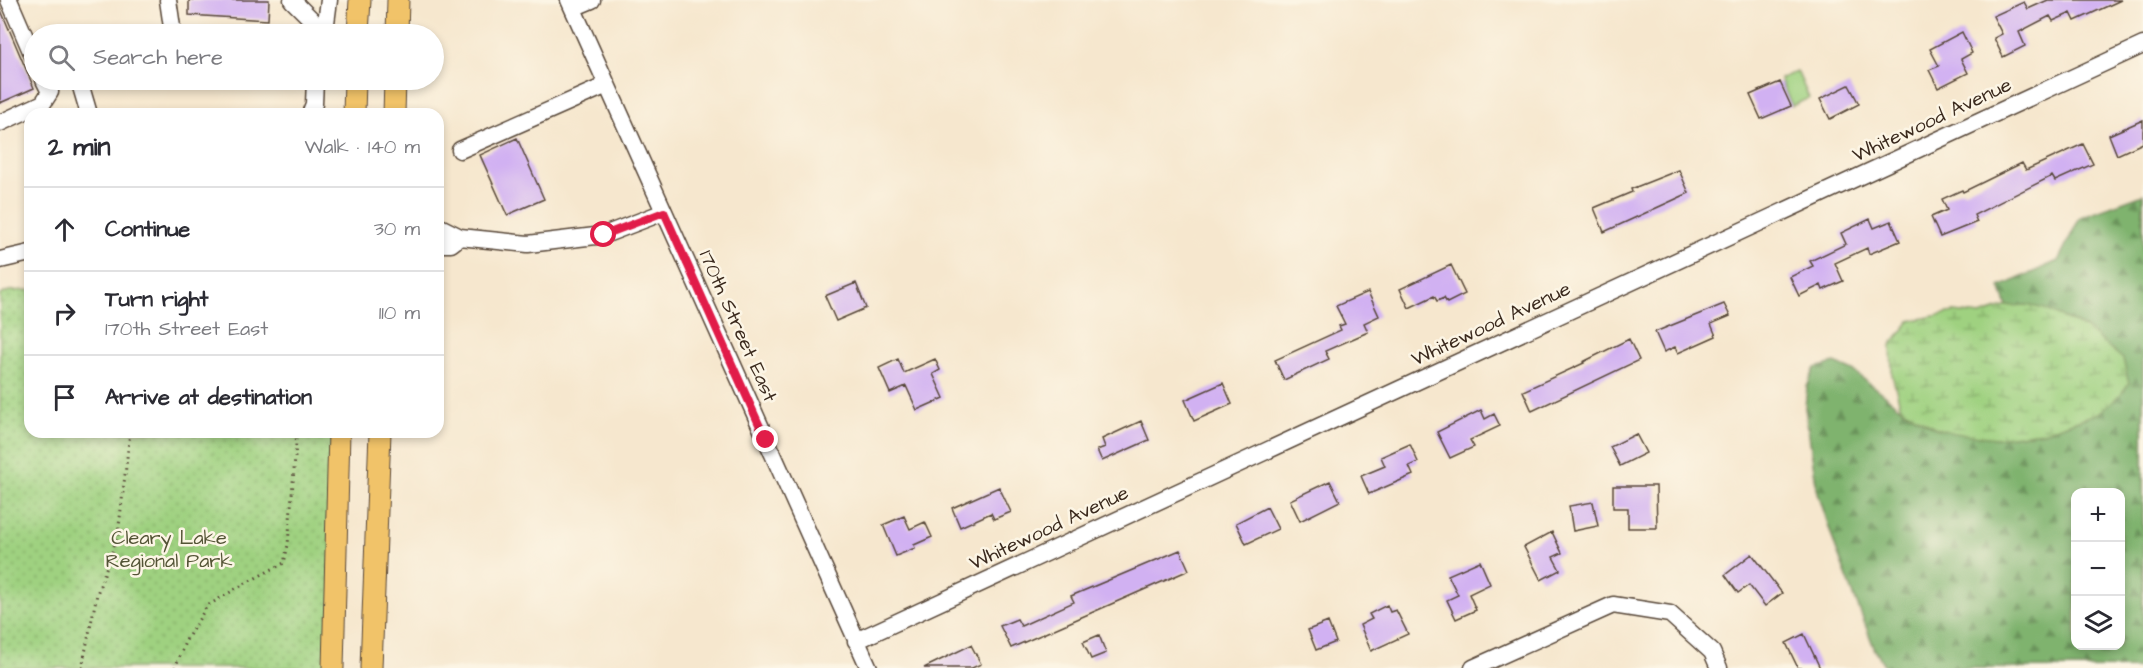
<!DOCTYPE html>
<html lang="en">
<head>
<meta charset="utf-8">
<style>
	:root { --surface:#fff; --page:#f2f2f3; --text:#2b2b33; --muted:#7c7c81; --line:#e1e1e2 }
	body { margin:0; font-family:"Architects Daughter",sans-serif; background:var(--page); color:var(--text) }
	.controls { position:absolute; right:18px; bottom:18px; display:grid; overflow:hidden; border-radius:12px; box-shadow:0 3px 9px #0003 }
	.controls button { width:54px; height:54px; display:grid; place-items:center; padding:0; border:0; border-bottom:2px solid var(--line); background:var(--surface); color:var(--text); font:30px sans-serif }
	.stop { position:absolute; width:18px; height:18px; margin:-14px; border:4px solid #e11d48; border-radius:50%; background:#fff }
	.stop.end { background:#e11d48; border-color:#fff; box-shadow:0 2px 6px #0008 }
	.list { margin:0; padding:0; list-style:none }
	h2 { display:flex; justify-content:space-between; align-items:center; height:78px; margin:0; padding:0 24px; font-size:26px }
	h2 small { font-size:20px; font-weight:400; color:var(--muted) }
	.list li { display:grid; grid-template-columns:39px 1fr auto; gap:18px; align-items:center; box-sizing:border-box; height:84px; padding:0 24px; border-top:2px solid var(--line) }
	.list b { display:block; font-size:22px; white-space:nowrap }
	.list p { margin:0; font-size:20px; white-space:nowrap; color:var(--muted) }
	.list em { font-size:20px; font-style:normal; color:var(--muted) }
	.icon { flex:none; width:33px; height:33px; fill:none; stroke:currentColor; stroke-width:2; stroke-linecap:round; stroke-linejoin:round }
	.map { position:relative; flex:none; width:2143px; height:668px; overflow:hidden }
	.search { position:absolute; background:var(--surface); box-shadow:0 3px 9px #0003; left:24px; top:24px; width:420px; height:66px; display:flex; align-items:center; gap:15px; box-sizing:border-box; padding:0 21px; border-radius:33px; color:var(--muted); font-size:22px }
	.panel { position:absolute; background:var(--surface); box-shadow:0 3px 9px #0003; left:24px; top:108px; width:420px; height:330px; border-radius:18px }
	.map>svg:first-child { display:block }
</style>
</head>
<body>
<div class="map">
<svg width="2143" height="668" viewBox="0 0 2143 668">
	<defs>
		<pattern id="grass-dots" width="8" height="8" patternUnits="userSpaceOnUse" patternTransform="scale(1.5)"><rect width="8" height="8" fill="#9fd180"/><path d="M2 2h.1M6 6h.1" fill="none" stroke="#83aa68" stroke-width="1.8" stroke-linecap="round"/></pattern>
		<pattern id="forest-firs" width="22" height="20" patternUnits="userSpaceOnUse" patternTransform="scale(1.5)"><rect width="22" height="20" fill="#7fb36e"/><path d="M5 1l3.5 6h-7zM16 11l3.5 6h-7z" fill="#69925a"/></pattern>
		<pattern id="wetland-marsh" width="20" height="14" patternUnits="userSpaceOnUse" patternTransform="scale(1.5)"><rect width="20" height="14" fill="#9fd180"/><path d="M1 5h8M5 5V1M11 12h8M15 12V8" fill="none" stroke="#83aa68"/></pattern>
	</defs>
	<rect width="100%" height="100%" fill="#fcf5e5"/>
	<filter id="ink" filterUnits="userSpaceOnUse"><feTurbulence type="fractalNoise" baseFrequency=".0167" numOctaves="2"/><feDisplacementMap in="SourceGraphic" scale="12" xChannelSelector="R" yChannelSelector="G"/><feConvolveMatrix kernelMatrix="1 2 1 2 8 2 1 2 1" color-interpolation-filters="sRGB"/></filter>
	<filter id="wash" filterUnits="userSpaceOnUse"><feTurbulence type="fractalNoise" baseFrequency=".008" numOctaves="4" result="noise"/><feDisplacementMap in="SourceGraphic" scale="24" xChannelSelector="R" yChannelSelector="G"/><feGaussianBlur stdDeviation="1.35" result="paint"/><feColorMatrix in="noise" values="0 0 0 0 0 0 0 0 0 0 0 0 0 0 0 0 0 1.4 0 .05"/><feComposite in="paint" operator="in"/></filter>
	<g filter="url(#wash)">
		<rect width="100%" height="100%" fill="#f6e7ce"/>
		<path fill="url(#grass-dots)" stroke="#6d7e4f" stroke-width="1.5" d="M30 290V432H343L334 668H0V295L9 291Z"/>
		<path fill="url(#forest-firs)" stroke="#5d6e46" stroke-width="1.5" fill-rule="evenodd" d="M2143 194V668H1886L1875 650 1836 549 1817 490 1805 408 1807 387 1815 368 1835 363 1853 371 1901 408 1935 428 1996 438 2043 432 2099 413 2087 329C2057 314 2041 305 2007 306L2000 287 2058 261 2080 217ZM2076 492H2120V646H2076Z"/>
		<path fill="url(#wetland-marsh)" stroke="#6d7e4f" stroke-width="1.5" d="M2027 305 2045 309 2087 329 2123 359 2129 383 2121 394 2099 413 2043 432 1996 438 1955 433 1936 428 1901 408 1892 375 1891 345 1910 321 1954 312 1981 315 2007 306Z"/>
		<path fill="#9fd180" stroke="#6d7e4f" stroke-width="1.5" d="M1797 71 1809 98 1792 106 1780 79Z"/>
		<g id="blocks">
			<path fill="#d1b1f2" d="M189 0H269L268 20 189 15Z
				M2048 0H2121L2075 21 2071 13 2053 21 2050 16 2019 32 2025 46 2003 57 1994 38 2002 34 1993 16 2024 2 2028 9Z
				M0 8 34 88 0 103Z
				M1962 32 1972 53 1961 59 1968 73 1938 88 1929 70 1939 66 1930 49Z
				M1780 82 1791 106 1761 119 1750 95Z
				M1849 85 1859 104 1830 119 1820 99Z
				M2143 120V143L2117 155 2109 135Z
				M517 138 544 199 507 215 480 155Z
				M2083 144 2093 164 2055 181 2052 176 1974 215 1977 222 1940 237 1931 217 1947 210 1942 199 1962 190 1963 192 2022 163 2026 170Z
				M1679 170 1689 193 1604 232 1594 208 1632 192 1631 189Z
				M1870 219 1874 228 1891 221 1900 241 1869 254 1867 248 1835 263 1843 281 1823 290 1821 285 1799 296 1790 277 1813 266 1810 261 1846 244 1841 233Z
				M1451 265 1465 294 1447 303 1444 298 1437 301 1434 296 1409 308 1400 289Z
				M856 283 866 308 836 321 825 296Z
				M1368 292 1379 316 1364 323 1368 332 1325 351 1329 359 1284 380 1275 360 1341 330 1339 326 1345 324 1336 306Z
				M1724 304 1730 316 1711 324 1716 336 1678 353 1675 347 1664 352 1655 332Z
				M1629 339 1639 360 1532 411 1523 391 1584 363 1583 362Z
				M898 359 904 373 935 359 940 370 933 374 944 398 917 410 906 386 890 393 879 368Z
				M1223 383 1232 404 1194 421 1185 400Z
				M1481 410 1485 419 1494 414 1500 426 1470 440 1474 447 1450 458 1437 432Z
				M1141 421 1149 440 1102 461 1097 450 1105 447 1102 439Z
				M1636 434 1646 453 1620 466 1610 447Z
				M1410 444 1418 462 1409 466 1413 475 1369 494 1361 476 1385 466 1381 457Z
				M1330 481 1340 501 1300 521 1290 500Z
				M1613 486H1656L1657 528H1628V508H1613Z
				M999 487 1011 512 994 519 991 513 960 527 952 508Z
				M1593 502 1598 526 1573 531 1569 506Z
				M1267 507 1278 529 1246 544 1236 523Z
				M904 516 910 529 925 522 932 537 914 545 915 548 896 556 883 525Z
				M1552 532 1562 553 1553 557 1560 570 1541 580 1524 547Z
				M1180 550 1189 570 1011 648 1000 626 1017 619 1021 626 1074 602 1071 596Z
				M1752 554 1782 593 1765 606 1749 585 1738 593 1725 575Z
				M1480 561 1490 584 1469 594 1476 610 1456 619 1447 600 1458 595 1448 575Z
				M1387 605 1390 612 1396 610 1408 634 1371 651 1360 625 1372 619 1369 614Z
				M1328 622 1336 642 1316 650 1308 630Z
				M1804 634 1820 668H1798L1786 643Z
				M1099 635 1106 653 1091 659 1083 642Z
				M971 645 981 664 972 668H924Z"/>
		</g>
	</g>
	<g filter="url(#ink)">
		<use href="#blocks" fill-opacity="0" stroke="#574638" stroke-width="1.5"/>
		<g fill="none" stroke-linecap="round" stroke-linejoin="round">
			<defs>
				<path id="minor" d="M9 0 34 58
					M168 0 173 34
					M292 0 317 25 316 34
					M569 0 869 668
					M573 8 592 0
					M317 25 326 23 329 0
					M79 80 89 114
					M310 114 314 104 315 80
					M0 123 43 103 50 92 44 80
					M460 150 607 85
					M438 226 460 237 528 244 604 235 664 212
					M438 244H451L460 237
					M0 260 30 253
					M856 641 2143 45
					M1473 668 1613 605 1670 614 1712 652 1719 668"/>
				<path id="major" d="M358 34 360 0
					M397 34 398 0
					M354 114 355 80
					M394 114 395 80
					M333 668 339 432
					M371 668 380 432"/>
			</defs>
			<use href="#minor" stroke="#574638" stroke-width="19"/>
			<use href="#major" stroke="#574638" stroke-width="23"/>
			<path stroke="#574638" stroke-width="3" stroke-dasharray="1.5 4.5" stroke-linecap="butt" d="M82 668 97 594 118 535 130 432
				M175 668 185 642 207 606 244 584 284 563 288 545 297 432"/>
			<use href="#minor" stroke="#fff" stroke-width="16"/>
			<use href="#major" stroke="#f1c369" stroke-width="21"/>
		</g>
	</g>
	<g fill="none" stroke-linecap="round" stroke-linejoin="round" filter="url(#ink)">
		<path stroke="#e11d48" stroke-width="8" d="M604 235 664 212 766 440"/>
	</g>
	<g text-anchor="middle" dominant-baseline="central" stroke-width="5" stroke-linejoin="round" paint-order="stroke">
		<g font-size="20" fill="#3b2a1e" stroke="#fcf5e5">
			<text transform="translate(1932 120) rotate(-25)">Whitewood Avenue</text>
			<text transform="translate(1491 324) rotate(-25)">Whitewood Avenue</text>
			<text transform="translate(738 326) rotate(66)">170th Street East</text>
			<text transform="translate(1049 528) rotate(-25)">Whitewood Avenue</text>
		</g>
		<g font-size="20" fill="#545436" stroke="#fcf5e5">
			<text x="169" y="538">Cleary Lake<tspan x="169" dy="23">Regional Park</tspan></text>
		</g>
	</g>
</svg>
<div class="controls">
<button>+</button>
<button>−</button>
<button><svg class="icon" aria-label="layers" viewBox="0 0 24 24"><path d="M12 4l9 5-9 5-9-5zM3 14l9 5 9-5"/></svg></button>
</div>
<div class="stop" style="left:604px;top:235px"></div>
<div class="stop end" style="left:766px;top:440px"></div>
<div class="search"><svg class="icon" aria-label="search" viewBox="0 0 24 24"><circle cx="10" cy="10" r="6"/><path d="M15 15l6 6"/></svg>Search here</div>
<section class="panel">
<h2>2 min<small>Walk · 140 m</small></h2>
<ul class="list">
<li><svg class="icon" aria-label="ahead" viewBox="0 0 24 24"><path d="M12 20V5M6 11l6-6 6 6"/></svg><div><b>Continue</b></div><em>30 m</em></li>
<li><svg class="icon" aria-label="right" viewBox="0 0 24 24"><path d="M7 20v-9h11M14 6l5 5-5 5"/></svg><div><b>Turn right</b><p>170th Street East</p></div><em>110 m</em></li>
<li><svg class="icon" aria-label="arrive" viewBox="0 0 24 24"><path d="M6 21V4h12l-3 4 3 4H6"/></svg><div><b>Arrive at destination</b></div></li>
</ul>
</section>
</div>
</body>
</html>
